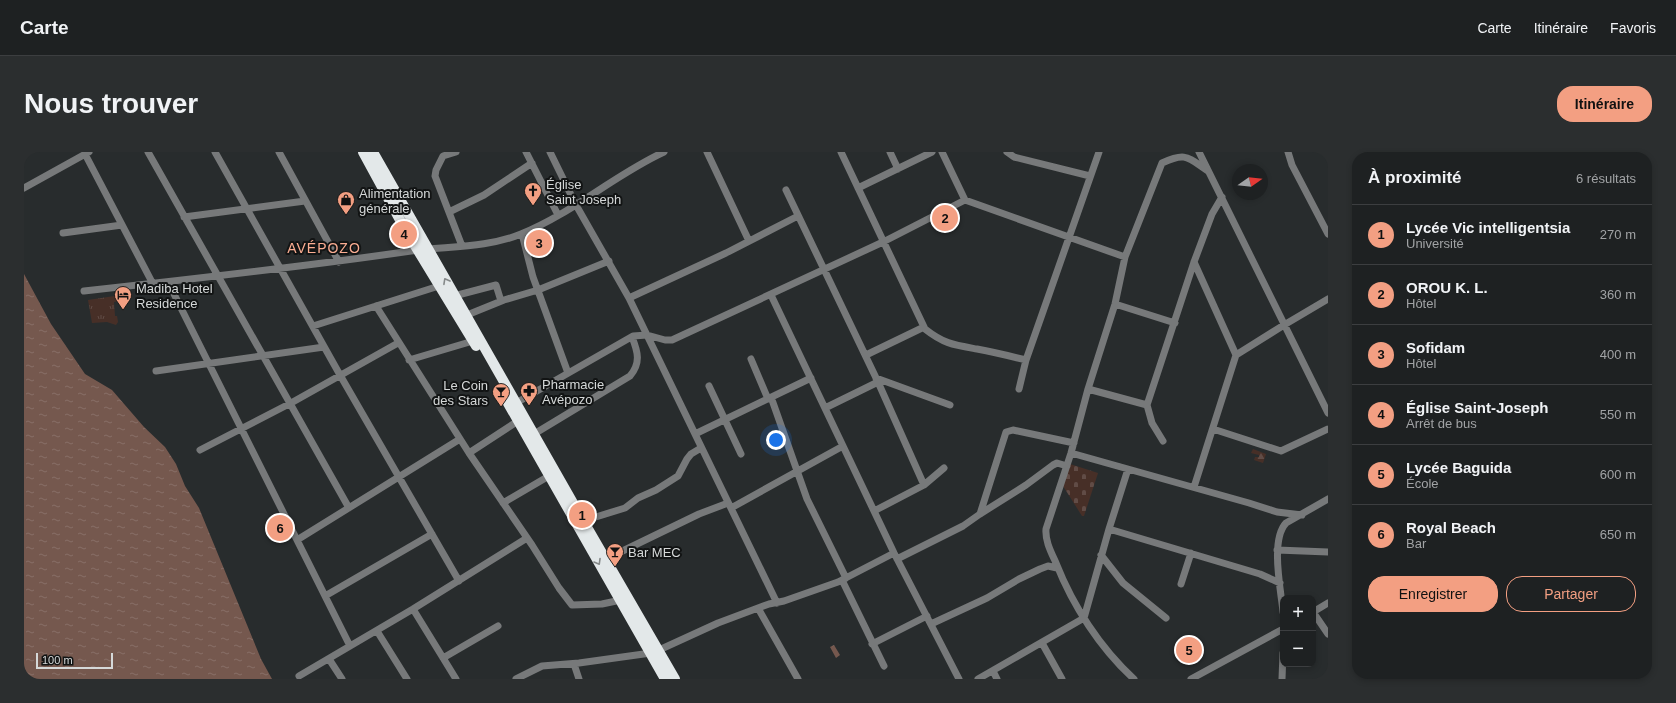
<!DOCTYPE html>
<html lang="fr">
<head>
<meta charset="utf-8">
<style>
	:root { --surface:#1e2122; --page:#2b2e2f; --text:#f1f3f6; --muted:#a1a3a5; --line:#3c3e40; --accent:#f39f82 }
	body { margin:0; font-family:Arial,sans-serif; background:var(--page); color:var(--text) }
	.controls { position:absolute; right:12px; bottom:12px; display:grid; overflow:hidden; border-radius:8px; box-shadow:0 2px 6px #0003 }
	.controls button { width:36px; height:36px; display:grid; place-items:center; padding:0; border:0; border-bottom:1px solid var(--line); background:var(--surface); color:var(--text); font:20px sans-serif }
	.compass { position:absolute; left:1208px; top:12px; width:36px; height:36px; border-radius:50%; background:var(--surface); box-shadow:0 2px 6px #0003; rotate:76deg }
	.scale { position:absolute; left:12px; bottom:10px; width:77px; box-sizing:border-box; padding-left:4px; border:2px solid #d5d8d8; border-top:0; font-size:11px; line-height:14px; white-space:nowrap; color:#d5d8d8; -webkit-text-stroke:3px #121414; paint-order:stroke }
	.you { position:absolute; left:752px; top:288px; width:14px; height:14px; margin:-10px; border:3px solid #fff; border-radius:50%; background:#1a73e8; box-shadow:0 0 0 6px #1a73e833 }
	.badge { display:grid; place-items:center; width:26px; height:26px; border-radius:50%; background:var(--accent); color:#111; font-size:13px; font-weight:700 }
	.pin { position:absolute; translate:-50% -50%; border:2px solid #fff; box-shadow:0 1px 4px #0006 }
	.list { margin:0; padding:0; list-style:none }
	h2 { display:flex; justify-content:space-between; align-items:center; height:52px; margin:0; padding:0 16px; font-size:17px }
	h2 small { font-size:13px; font-weight:400; color:var(--muted) }
	.list li { display:grid; grid-template-columns:26px 1fr auto; gap:12px; align-items:center; box-sizing:border-box; height:60px; padding:0 16px; border-top:1px solid var(--line) }
	.list b { display:block; font-size:15px; white-space:nowrap }
	.list p { margin:0; font-size:13px; white-space:nowrap; color:var(--muted) }
	.list em { font-size:13px; font-style:normal; color:var(--muted) }
	.actions { display:flex; gap:8px; padding:12px 16px }
	.actions a { flex:1; padding:9px 0; border:1px solid var(--accent); border-radius:16px; text-align:center; font-size:14px; color:var(--accent) }
	.actions .main { background:var(--accent); color:#111 }
	.map { position:relative; flex:none; width:1304px; height:527px; overflow:hidden; border-radius:16px }
	header { display:flex; align-items:center; gap:24px; box-sizing:border-box; height:56px; padding:0 20px; background:var(--surface); border-bottom:1px solid var(--line) }
	header strong { font-size:19px }
	nav { display:flex; gap:22px; margin-inline-start:auto; font-size:14px }
	.intro { display:flex; align-items:center; justify-content:space-between; box-sizing:border-box; height:96px; padding:0 24px }
	h1 { margin:0; font-size:28px }
	.button { padding:10px 18px; border-radius:16px; background:var(--accent); color:#111; font-size:14px; font-weight:700 }
	main { display:flex; gap:24px; padding:0 24px }
	aside { flex:1; background:var(--surface); border-radius:16px; box-shadow:0 2px 6px #0003 }
	.map>svg:first-child { display:block }
</style>
</head>
<body>
<header>
<strong>Carte</strong>
<nav><a>Carte</a><a>Itinéraire</a><a>Favoris</a></nav>
</header>
<div class="intro"><h1>Nous trouver</h1><a class="button">Itinéraire</a></div>
<main>
<div class="map">
<svg width="1304" height="527" viewBox="0 0 1304 527">
	<defs>
		<pattern id="grass-tufts" width="24" height="20" patternUnits="userSpaceOnUse"><rect width="24" height="20" fill="#472f27"/><path d="M3 7l-1-3M5 7V3M7 7l1-3M15 17l-1-3M17 17v-4M19 17l1-3" fill="none" stroke="#614c46"/></pattern>
		<pattern id="forest-firs" width="22" height="20" patternUnits="userSpaceOnUse"><rect width="22" height="20" fill="#472f27"/><path d="M5 1l3.5 6h-7zM16 11l3.5 6h-7z" fill="#614c46"/></pattern>
		<pattern id="cemetery-stones" width="16" height="16" patternUnits="userSpaceOnUse"><rect width="16" height="16" fill="#472f27"/><path d="M2 7V4a2 2 0 0 1 4 0v3zM10 15v-3a2 2 0 0 1 4 0v3z" fill="#614c46"/></pattern>
		<pattern id="water-ripples" width="26" height="14" patternUnits="userSpaceOnUse"><rect width="26" height="14" fill="#75584e"/><path d="M2 4q2-2 4 0t4 0M15 11q2-2 4 0t4 0" fill="none" stroke="#886f67"/></pattern>
	</defs>
	<rect width="100%" height="100%" fill="#282c2d"/>
	<path fill="url(#grass-tufts)" d="M104 142 105 147 90 150 91 164H93L94 170 92 173 83 170 68 171 64 148Z"/>
	<path fill="url(#forest-firs)" d="M1229 297 1242 302 1239 311 1230 308 1231 305H1235V303L1227 301Z"/>
	<path fill="url(#cemetery-stones)" d="M1046 312 1074 321 1060 364H1058L1039 334Z"/>
	<path fill="url(#water-ripples)" d="M0 122 27 172 61 222 88 238 120 275 141 295 152 312 161 334 175 356 237 507 248 527H0Z
		M810 493 816 503 812 506 806 495Z"/>
	<g fill="none" stroke-linecap="round" stroke-linejoin="round">
		<path stroke="#77797a" stroke-width="7" d="M124 0 325 356
			M191 0 316 223 435 429
			M255 0 315 110
			M432 0 419 4 412 18 411 24 438 94
			M502 0 534 63
			M526 0 552 53 605 146 753 451
			M683 0 725 89
			M817 0 901 177C920 192 930 193 953 197 969 200 986 204 1002 208
			M866 0 874 17
			M918 0 941 48 1101 105
			M983 0 990 5 1066 24
			M1175 0 1304 261
			M1264 0 1268 13 1304 82
			M61 2 129 132
			M0 36 65 0
			M834 36 908 0
			M762 38 854 230 900 333
			M425 60 460 43 508 11
			M160 65 281 49
			M39 81 98 73
			M498 82 509 125 544 221
			M144 130 326 494
			M514 138 585 109
			M60 139C169 127 278 115 387 99 423 94 463 96 497 82 549 61 590 23 640 0
			M747 143 870 401 935 527
			M430 144 472 133 477 149
			M605 146 702 101 774 64
			M1091 152 1151 171
			M352 154 445 301 508 393 535 436 548 453 578 452 597 448
			M443 163 480 148 514 138
			M289 174 415 134
			M842 203 900 175
			M1212 203 1260 173 1304 147
			M727 207 744 247
			M385 208 449 189
			M132 219 300 195
			M852 226 926 253
			M685 234 717 302
			M995 237 1002 208 1075 0
			M1064 237 1123 253
			M747 245 783 347 822 426
			M492 251 609 184 623 183 641 188H648L859 90 941 48
			M801 256 854 230
			M1189 277 1257 299 1304 277
			M510 282 606 224C617 211 614 200 608 185
			M671 282 787 226
			M1139 289 1128 271 1123 253 1170 110 1188 62 1198 45
			M176 298 267 251 374 191
			M445 301 494 269
			M1047 301 1225 351 1253 360 1278 363
			M1170 335 1212 203 1170 110
			M479 351 525 324
			M707 356 819 294
			M850 359 900 333 920 316
			M956 362 982 280 989 278 1050 291
			M559 369 601 356 614 346 632 338 654 324 663 307 667 302 677 296
			M1085 377 1236 422 1256 431
			M273 388 436 287
			M1253 398 1304 400
			M1077 403 1099 431 1142 466
			M582 407 675 362 704 351
			M873 407 939 374 956 362 1002 333 1029 313 1033 311 1043 314
			M818 428 860 514
			M1157 432 1167 401
			M301 444 408 382
			M734 456 774 527
			M389 457 432 527
			M1259 460C1257 438 1246 388 1262 371L1304 347
			M1289 460 1304 482
			M1289 460 1304 451
			M907 472 963 446 995 427 1016 417 1024 414 1033 416
			M353 479 383 527
			M1018 491 1038 527
			M848 492 903 464
			M635 498 694 471 734 456 745 452 760 449 814 430 870 401
			M419 506 474 474
			M305 507 318 527
			M550 512 555 527
			M969 519 973 527
			M275 524 389 457 503 386
			M492 527 518 514 555 511 627 501
			M954 527 1060 466 1085 377 1104 317
			M1110 527C1076 496 1049 454 1032 411 1027 400 1021 389 1022 377L1047 301 1064 237 1091 152 1101 105 1138 11C1162 0 1163 5 1184 19
			M1167 527 1259 477
			M1258 527 1259 501"/>
		<path stroke="#e3e8e9" stroke-width="10" d="M339 0 382 79 452 194
			M349 0 549 351 651 527
			M481 246 641 527"/>
	</g>
	<defs><path id="oneway-chevron" d="M-2-3.5L2.5 0L-2 3.5" fill="none" stroke-width="1.6" stroke-linecap="round" stroke-linejoin="round"/></defs>
	<g stroke="#858989">
		<use href="#oneway-chevron" transform="translate(422 129) rotate(-119)"/>
		<use href="#oneway-chevron" transform="translate(574 410) rotate(60)"/>
	</g>
	<defs>
		<symbol id="church-pin" viewBox="-11 -11 22 30"><path d="M0 17L-7.5 6A9.5 9.5 0 1 1 7.5 6Z" fill="#f39f82" stroke="#121414"/><path d="M-1.2-6h2.4v3.5h3.3v2.4h-3.3V6h-2.4V-.1h-3.3v-2.4h3.3Z" fill="#111"/></symbol>
		<symbol id="shop-pin" viewBox="-11 -11 22 30"><path d="M0 17L-7.5 6A9.5 9.5 0 1 1 7.5 6Z" fill="#f39f82" stroke="#121414"/><path d="M-5-2.5h2.3a2.7 3.5 0 0 1 5.4 0H5L5.5 6h-11ZM-1.5-2.5h3a1.5 2.3 0 0 0-3 0Z" fill="#111"/></symbol>
		<symbol id="hotel-pin" viewBox="-11 -11 22 30"><path d="M0 17L-7.5 6A9.5 9.5 0 1 1 7.5 6Z" fill="#f39f82" stroke="#121414"/><path d="M-6-4.5h1.5V1H6V5H4.5V3h-9V5H-6ZM-4 0a1.8 1.8 0 1 1 3.6 0ZM.5 0V-2.5h3Q6-2.5 6 0Z" fill="#111"/></symbol>
		<symbol id="pharmacy-pin" viewBox="-11 -11 22 30"><path d="M0 17L-7.5 6A9.5 9.5 0 1 1 7.5 6Z" fill="#f39f82" stroke="#121414"/><path d="M-2-6h4v4h4v4h-4v4h-4v-4h-4v-4h4Z" fill="#111"/></symbol>
		<symbol id="bar-pin" viewBox="-11 -11 22 30"><path d="M0 17L-7.5 6A9.5 9.5 0 1 1 7.5 6Z" fill="#f39f82" stroke="#121414"/><path d="M-6-5H6L.8 .8V4.5H3.5V6h-7V4.5H-.8V.8Z" fill="#111"/></symbol>
	</defs>
	<g fill-rule="evenodd">
		<use href="#church-pin" x="499" y="29" width="20" height="27"/>
		<use href="#shop-pin" x="312" y="38" width="20" height="27"/>
		<use href="#hotel-pin" x="89" y="133" width="20" height="27"/>
		<use href="#pharmacy-pin" x="495" y="229" width="20" height="27"/>
		<use href="#bar-pin" x="467" y="230" width="20" height="27"/>
		<use href="#bar-pin" x="581" y="390" width="20" height="27"/>
	</g>
	<g text-anchor="middle" dominant-baseline="central" stroke-width="4" stroke-linejoin="round" paint-order="stroke">
		<g font-size="13" fill="#d5d8d8" stroke="#121414" text-anchor="start">
			<text x="522" y="32">Église<tspan x="522" dy="15">Saint Joseph</tspan></text>
			<text x="335" y="41">Alimentation<tspan x="335" dy="15">générale</tspan></text>
			<text x="112" y="136">Madiba Hotel<tspan x="112" dy="15">Residence</tspan></text>
			<text x="518" y="232">Pharmacie<tspan x="518" dy="15">Avépozo</tspan></text>
			<text x="464" y="233" text-anchor="end">Le Coin<tspan x="464" dy="15">des Stars</tspan></text>
			<text x="604" y="400">Bar MEC</text>
		</g>
		<g font-size="14" letter-spacing="1" fill="#fbad92" stroke="#121414">
			<text x="300" y="96">AVÉPOZO</text>
		</g>
	</g>
</svg>
<div class="controls">
<button>+</button>
<button>−</button>
</div>
<svg class="compass" viewBox="-18 -18 36 36"><path d="M0-13l5 13h-10z" fill="#e53935"/><path d="M0 13l5-13h-10z" fill="#a1a3a5"/></svg>
<div class="scale">100 m</div>
<div class="you"></div>
<div class="pin badge" style="left:558px;top:363px">1</div>
<div class="pin badge" style="left:921px;top:66px">2</div>
<div class="pin badge" style="left:515px;top:91px">3</div>
<div class="pin badge" style="left:380px;top:82px">4</div>
<div class="pin badge" style="left:1165px;top:498px">5</div>
<div class="pin badge" style="left:256px;top:376px">6</div>
</div>
<aside>
<h2>À proximité<small>6 résultats</small></h2>
<ul class="list">
<li><span class="badge">1</span><div><b>Lycée Vic intelligentsia</b><p>Université</p></div><em>270 m</em></li>
<li><span class="badge">2</span><div><b>OROU K. L.</b><p>Hôtel</p></div><em>360 m</em></li>
<li><span class="badge">3</span><div><b>Sofidam</b><p>Hôtel</p></div><em>400 m</em></li>
<li><span class="badge">4</span><div><b>Église Saint-Joseph</b><p>Arrêt de bus</p></div><em>550 m</em></li>
<li><span class="badge">5</span><div><b>Lycée Baguida</b><p>École</p></div><em>600 m</em></li>
<li><span class="badge">6</span><div><b>Royal Beach</b><p>Bar</p></div><em>650 m</em></li>
</ul>
<div class="actions"><a class="main">Enregistrer</a><a>Partager</a></div>
</aside>
</main>
</body>
</html>
